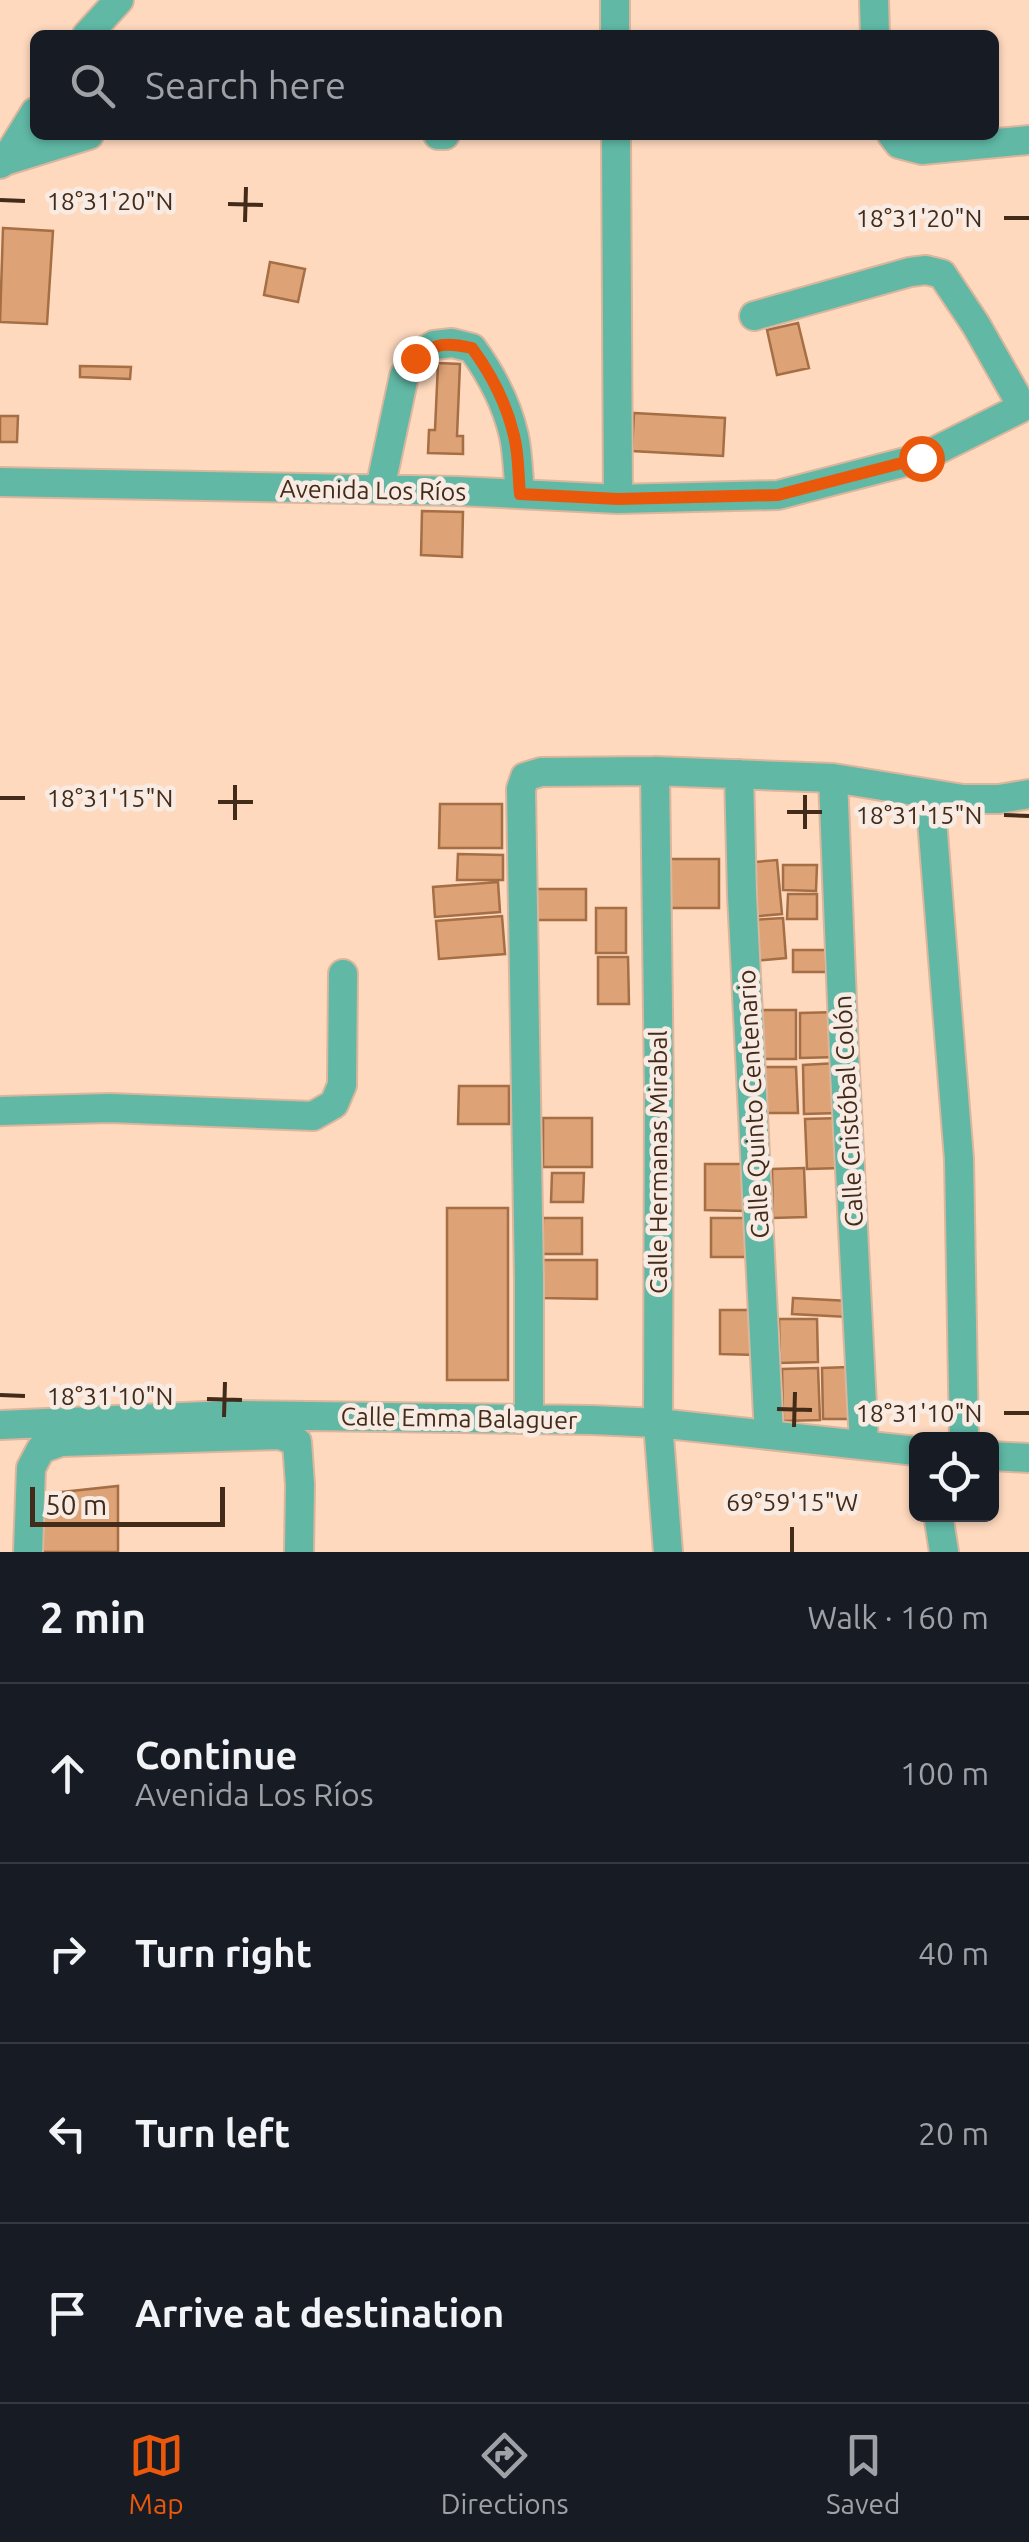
<!DOCTYPE html>
<html lang="en">
<head>
<meta charset="utf-8">
<style>
	:root { --surface:#171b24; --page:#20242c; --text:#f1f3f6; --muted:#9ea1a6; --line:#363941; --accent:#ea580c }
	body { margin:0; font-family:Ubuntu,sans-serif; background:var(--page); color:var(--text) }
	.controls { position:absolute; right:30px; bottom:30px; display:grid; overflow:hidden; border-radius:15px; box-shadow:0 2px 8px #0004 }
	.controls button { width:90px; height:90px; display:grid; place-items:center; padding:0; border:0; border-bottom:2px solid var(--line); background:var(--surface); color:var(--text); font:50px sans-serif }
	.scale { position:absolute; left:30px; bottom:25px; width:195px; box-sizing:border-box; padding-left:10px; border:5px solid #432b19; border-top:0; font-size:28px; line-height:35px; white-space:nowrap; color:#432b19; -webkit-text-stroke:8px #f8ebe3; paint-order:stroke }
	.stop { position:absolute; width:30px; height:30px; margin:-22px; border:8px solid #ea580c; border-radius:50%; background:#fff }
	.stop.end { background:#ea580c; border-color:#fff; box-shadow:0 2px 10px #0008 }
	.list { margin:0; padding:0; list-style:none }
	h2 { display:flex; justify-content:space-between; align-items:center; height:130px; margin:0; padding:0 40px; font-size:42px }
	h2 small { font-size:32px; font-weight:400; color:var(--muted) }
	.list li { display:grid; grid-template-columns:65px 1fr auto; gap:30px; align-items:center; box-sizing:border-box; height:180px; padding:0 40px; border-top:2px solid var(--line) }
	.list b { display:block; font-size:38px; white-space:nowrap }
	.list p { margin:0; font-size:32px; white-space:nowrap; color:var(--muted) }
	.list em { font-size:32px; font-style:normal; color:var(--muted) }
	.icon { flex:none; width:55px; height:55px; fill:none; stroke:currentColor; stroke-width:2; stroke-linecap:round; stroke-linejoin:round }
	.map { position:relative; flex:none; width:1029px; height:1552px; overflow:hidden }
	.search { position:absolute; background:var(--surface); box-shadow:0 2px 8px #0004; left:30px; right:30px; top:30px; height:110px; display:flex; align-items:center; gap:25px; box-sizing:border-box; padding:0 35px; border-radius:15px; color:var(--muted); font-size:38px }
	.sheet { height:850px; background:var(--surface) }
	nav { display:flex; justify-content:space-around; align-items:center; box-sizing:border-box; height:140px; border-top:2px solid var(--line); background:var(--surface); font-size:28px; color:var(--muted) }
	nav a { display:grid; justify-items:center; gap:5px }
	nav .on { color:var(--accent) }
	.map>svg:first-child { display:block }
</style>
</head>
<body>
<div class="map">
<svg width="1029" height="1552" viewBox="0 0 1029 1552">
	<rect width="100%" height="100%" fill="#fed9be"/>
	<path fill="#dda276" stroke="#a56e44" stroke-width="2.5" d="M3 228 53 231 47 324 0 322Z
		M270 262 305 269 298 302 264 295Z
		M798 323 809 368 777 375 767 330Z
		M438 363 460 364 457 436H463V454L428 453 429 430H435Z
		M80 366 131 367 130 379 80 377Z
		M634 413 725 418 723 456 632 451Z
		M0 416H18L17 442H0Z
		M422 511 463 512 462 557 421 555Z
		M440 804H502V848H439Z
		M458 854 503 855V880H457Z
		M660 859H719V908H660Z
		M777 860 782 914 749 917 744 863Z
		M783 865H817L816 891 783 890Z
		M498 882 500 912 435 917 433 887Z
		M535 889H586V920H535Z
		M788 894H817V919H787Z
		M596 908H626V953H596Z
		M502 916 505 954 439 959 436 921Z
		M783 918 786 958 754 961 751 920Z
		M793 950H826V972H793Z
		M598 957H628L629 1004H598Z
		M761 1010H796V1059H761Z
		M838 1012V1057L800 1058V1013Z
		M837 1063 839 1113 804 1114 803 1065Z
		M764 1067H796L798 1113H765Z
		M459 1086H509V1124H458Z
		M543 1118H592V1167H543Z
		M841 1118 842 1168 807 1169 805 1119Z
		M705 1164H745V1211L705 1210Z
		M804 1168 806 1217 773 1218 772 1169Z
		M552 1173H584L583 1202H551Z
		M447 1208H508V1380H447Z
		M543 1218H582V1254H542Z
		M711 1218H749V1257H711Z
		M543 1260H597V1299L542 1298Z
		M793 1298 849 1301 848 1317 792 1314Z
		M720 1310H757V1355L720 1354Z
		M779 1319H817L818 1362 780 1363Z
		M849 1367 851 1419H823L822 1368Z
		M818 1368 820 1420 783 1421 782 1369Z
		M118 1486V1552H41L44 1494Z"/>
	<g fill="none" stroke-linecap="round" stroke-linejoin="round">
		<defs>
			<path id="minor" d="M615 0V35
				M874 0 875 35
				M87 35 119 0
				M438 135H445
				M616 135 618 499
				M892 135 899 144 922 150 1029 140
				M5 161 89 135
				M0 164 5 161 35 112
				M754 316 910 272 926 270 942 274 976 325 1022 406
				M0 482 458 491 618 499 778 495 921 458 1029 404
				M380 489 404 376 415 357 434 345 452 343 472 348C491 374 507 405 514 436 518 455 518 475 520 494
				M655 771 659 1092 658 1423 668 1552
				M739 774 742 895 769 1435
				M833 778 844 1052 864 1444
				M930 795 959 1159 964 1440
				M0 1111 110 1108 313 1116 334 1104 342 1085 343 974
				M529 1419V1280L521 789 525 777 541 772 655 771 833 778 963 799H999L1029 794
				M0 1425 230 1415 592 1420 658 1423 916 1451
				M992 1456 1029 1458
				M938 1514 944 1552
				M28 1552 31 1468 41 1449 61 1442 280 1435 297 1442 300 1485 299 1552"/>
		</defs>
		<use href="#minor" stroke="#d9b69d" stroke-width="32"/>
		<use href="#minor" stroke="#60b8a5" stroke-width="28"/>
	</g>
	<g fill="none" stroke-linecap="round" stroke-linejoin="round">
		<path stroke="#ea580c" stroke-width="12" d="M415 358C437 343 445 342 472 348 491 374 507 405 514 436 519 455 518 475 520 494L618 499 778 495 921 458"/>
	</g>
	<path fill="none" stroke="#432b19" stroke-width="4" d="M0 200 25 201M228 204 263 205M1004 218H1029M245 222 246 187M0 798H25M218 802H253M787 812H822M1004 815 1029 816M235 820V785M805 829V795M0 1395 25 1396M207 1399 242 1400M777 1409 812 1410M1004 1413H1029M224 1417 225 1382M794 1427 795 1392M792 1552V1527"/>
	<g text-anchor="middle" dominant-baseline="central" stroke-width="9" stroke-linejoin="round" paint-order="stroke">
		<g font-size="25" fill="#432b19" stroke="#f8ebe3">
			<text transform="translate(373 490) rotate(1)">Avenida Los Ríos</text>
			<text transform="translate(753 1104) rotate(-93)">Calle Quinto Centenario</text>
			<text transform="translate(848 1111) rotate(-93)">Calle Cristóbal Colón</text>
			<text transform="translate(658 1162) rotate(-90)">Calle Hermanas Mirabal</text>
			<text transform="translate(459 1418) rotate(1)">Calle Emma Balaguer</text>
		</g>
	</g>
	<g font-size="25" text-anchor="middle" fill="#432b19" stroke="#f8ebe3" stroke-width="9" stroke-linejoin="round" paint-order="stroke">
		<text x="110" y="210">18°31'20"N</text>
		<text x="919" y="227">18°31'20"N</text>
		<text x="110" y="807">18°31'15"N</text>
		<text x="919" y="824">18°31'15"N</text>
		<text x="110" y="1405">18°31'10"N</text>
		<text x="919" y="1422">18°31'10"N</text>
		<text x="792" y="1511">69°59'15"W</text>
	</g>
</svg>
<div class="controls">
<button><svg class="icon" aria-label="locate" viewBox="0 0 24 24"><circle cx="12" cy="12" r="6"/><path d="M12 2v4M12 18v4M2 12h4M18 12h4"/></svg></button>
</div>
<div class="scale">50 m</div>
<div class="stop" style="left:921px;top:458px"></div>
<div class="stop end" style="left:415px;top:358px"></div>
<div class="search"><svg class="icon" aria-label="search" viewBox="0 0 24 24"><circle cx="10" cy="10" r="6"/><path d="M15 15l6 6"/></svg>Search here</div>
</div>
<section class="sheet">
<h2>2 min<small>Walk · 160 m</small></h2>
<ul class="list">
<li><svg class="icon" aria-label="ahead" viewBox="0 0 24 24"><path d="M12 20V5M6 11l6-6 6 6"/></svg><div><b>Continue</b><p>Avenida Los Ríos</p></div><em>100 m</em></li>
<li><svg class="icon" aria-label="right" viewBox="0 0 24 24"><path d="M7 20v-9h11M14 6l5 5-5 5"/></svg><div><b>Turn right</b></div><em>40 m</em></li>
<li><svg class="icon" aria-label="left" viewBox="0 0 24 24"><path d="M17 20v-9H6M10 6l-5 5 5 5"/></svg><div><b>Turn left</b></div><em>20 m</em></li>
<li><svg class="icon" aria-label="arrive" viewBox="0 0 24 24"><path d="M6 21V4h12l-3 4 3 4H6"/></svg><div><b>Arrive at destination</b></div></li>
</ul>
</section>
<nav>
<a class="on"><svg class="icon" aria-label="map" viewBox="0 0 24 24"><path d="M3 6l6-2 6 2 6-2v14l-6 2-6-2-6 2zM9 4v14M15 6v14"/></svg>Map</a>
<a><svg class="icon" aria-label="directions" viewBox="0 0 24 24"><path d="M12 3l9 9-9 9-9-9zM9 14v-3h6M13 9l2 2-2 2"/></svg>Directions</a>
<a><svg class="icon" aria-label="saved" viewBox="0 0 24 24"><path d="M7 4h10v16l-5-4-5 4z"/></svg>Saved</a>
</nav>
</body>
</html>
